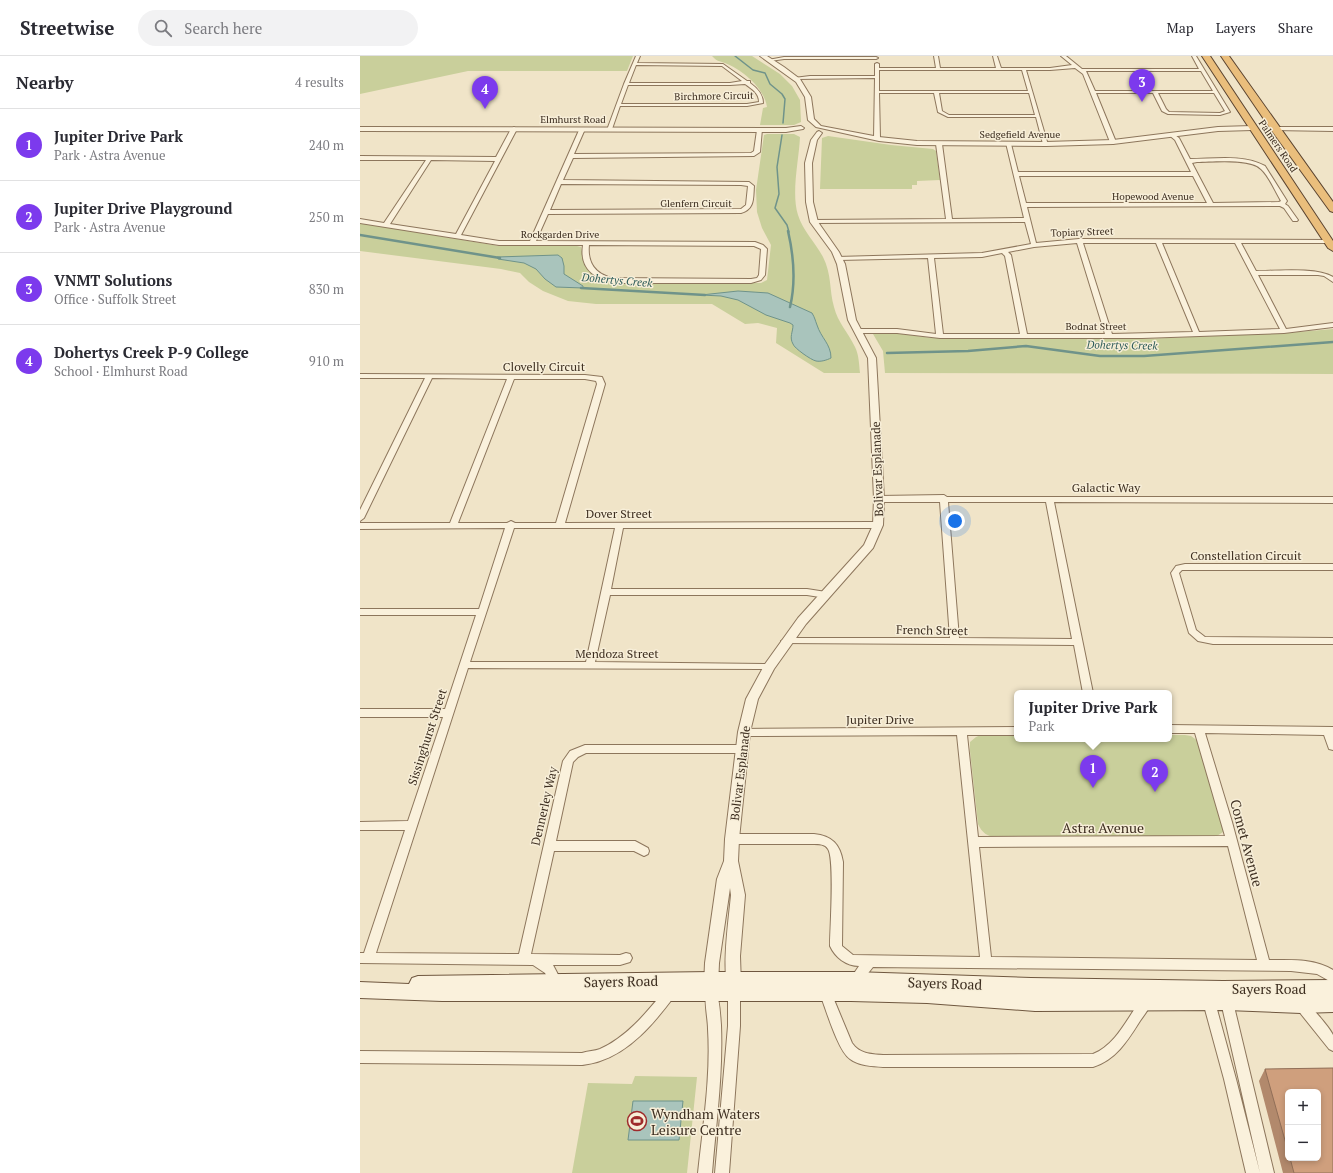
<!DOCTYPE html>
<html lang="en">
<head>
<meta charset="utf-8">
<style>
	:root { --surface:#fff; --page:#f2f2f3; --text:#2b2b33; --muted:#7c7c81; --line:#e1e1e2; --accent:#7c3aed }
	body { margin:0; font-family:"PT Serif",serif; background:var(--page); color:var(--text) }
	.controls { position:absolute; right:12px; bottom:12px; display:grid; overflow:hidden; border-radius:6px; box-shadow:0 2px 6px #0003 }
	.controls button { width:36px; height:36px; display:grid; place-items:center; padding:0; border:0; border-bottom:1px solid var(--line); background:var(--surface); color:var(--text); font:20px sans-serif }
	.you { position:absolute; left:595px; top:465px; width:14px; height:14px; margin:-10px; border:3px solid #fff; border-radius:50%; background:#1a73e8; box-shadow:0 0 0 6px #1a73e833 }
	.badge { display:grid; place-items:center; width:26px; height:26px; border-radius:50%; background:var(--accent); color:#fff; font-size:13px; font-weight:700 }
	.pin { position:absolute; translate:-50% -33px; filter:drop-shadow(0 1px 2px #0008) }
	.pin::after { content:''; position:absolute; top:21px; width:14px; height:12px; background:inherit; clip-path:polygon(0 0,100% 0,50% 100%) }
	.popup { position:absolute; left:654px; top:634px; width:158px; height:52px; box-sizing:border-box; display:grid; place-content:center; border-radius:6px; background:var(--surface); filter:drop-shadow(0 1px 3px #0005); font-size:13px; white-space:nowrap; color:var(--muted) }
	.popup b { font-size:15px; color:var(--text) }
	.popup::after { content:''; position:absolute; left:50%; top:100%; margin-left:-8px; border:8px solid transparent; border-top-color:var(--surface) }
	.list { margin:0; padding:0; list-style:none }
	h2 { display:flex; justify-content:space-between; align-items:center; height:52px; margin:0; padding:0 16px; font-size:17px }
	h2 small { font-size:13px; font-weight:400; color:var(--muted) }
	.list li { display:grid; grid-template-columns:26px 1fr auto; gap:12px; align-items:center; box-sizing:border-box; height:72px; padding:0 16px; border-top:1px solid var(--line) }
	.list b { display:block; font-size:15px; white-space:nowrap }
	.list p { margin:0; font-size:13px; white-space:nowrap; color:var(--muted) }
	.list em { font-size:13px; font-style:normal; color:var(--muted) }
	.icon { flex:none; width:22px; height:22px; fill:none; stroke:currentColor; stroke-width:2; stroke-linecap:round; stroke-linejoin:round }
	.map { position:relative; flex:none; width:973px; height:1117px; overflow:hidden }
	header { display:flex; align-items:center; gap:24px; box-sizing:border-box; height:56px; padding:0 20px; background:var(--surface); border-bottom:1px solid var(--line) }
	header strong { font-size:19px }
	nav { display:flex; gap:22px; margin-inline-start:auto; font-size:14px }
	.search { width:280px; height:36px; background:var(--page); display:flex; align-items:center; gap:10px; box-sizing:border-box; padding:0 14px; border-radius:22px; color:var(--muted); font-size:15px }
	main { display:flex }
	aside { flex:1; background:var(--surface) }
	.map>svg:first-child { display:block }
</style>
</head>
<body>
<header>
<strong>Streetwise</strong>
<div class="search"><svg class="icon" aria-label="search" viewBox="0 0 24 24"><circle cx="10" cy="10" r="6"/><path d="M15 15l6 6"/></svg>Search here</div>
<nav><a>Map</a><a>Layers</a><a>Share</a></nav>
</header>
<main>
<aside>
<h2>Nearby<small>4 results</small></h2>
<ul class="list">
<li><span class="badge">1</span><div><b>Jupiter Drive Park</b><p>Park · Astra Avenue</p></div><em>240 m</em></li>
<li><span class="badge">2</span><div><b>Jupiter Drive Playground</b><p>Park · Astra Avenue</p></div><em>250 m</em></li>
<li><span class="badge">3</span><div><b>VNMT Solutions</b><p>Office · Suffolk Street</p></div><em>830 m</em></li>
<li><span class="badge">4</span><div><b>Dohertys Creek P-9 College</b><p>School · Elmhurst Road</p></div><em>910 m</em></li>
</ul>
</aside>
<div class="map">
<svg width="973" height="1117" viewBox="0 0 973 1117">
	<rect width="100%" height="100%" fill="#f0e4c8"/>
	<path fill="#c9cf9b" d="M0 0H273L267 15H108L0 38Z
		M352 0H392L420 18 432 30 440 44 441 66 434 69H400L403 52 407 51C404 32 383 14 365 7 358 4 359 7 352 0Z
		M407 78H434L440 81C439 104 431 137 438 159 443 175 455 186 463 201 472 219 469 233 474 251 478 267 488 276 495 291 499 299 499 308 500 317H464L416 287 417 272 398 267 385 268 352 248H236L208 245 183 235 169 226 160 217 141 213 0 195V167L139 190H217L221 191C226 213 226 219 249 226L401 227 407 224 411 189 402 172 397 156 396 134 404 79Z
		M468 80 531 89 573 93 576 95 580 124 557 125V129H552V133H460L462 82Z
		M973 273V318L525 317 523 295 513 278 515 277H535L572 282 784 283 926 277Z
		M623 678H657V683H809V679H825L831 680 838 685 865 771 863 776 854 782H637C627 780 622 777 618 768L610 695V686L616 681Z
		M275 1020 337 1021 327 1117H212L228 1027 272 1028Z"/>
	<path fill="#a9c4bc" stroke="#6f938a" d="M198 199 202 202 204 210V218L223 230V232L196 231 185 223 176 213 164 207 138 203 137 201Z
		M378 235 408 237 452 257C455 262 455 264 457 269 461 282 471 288 471 302 467 304 461 306 456 305 451 304 434 292 433 288 429 281 433 276 433 269L430 267 406 259 378 244 361 240 341 239Z
		M273 1045H323L319 1084H268Z"/>
	<g fill="none" stroke-linecap="round" stroke-linejoin="round">
		<path stroke="#6f938a" stroke-width="1.5" d="M375 0 393 14 405 17 410 28 422 38 425 43 423 67
			M422 79 417 111 419 138 415 152 427 169 429 176"/>
		<path stroke="#6f938a" stroke-width="2.5" d="M428 175C434 201 436 226 430 251
			M0 179 140 202
			M221 232 345 239
			M527 297 608 295 666 290 740 300H784L973 286"/>
		<defs>
			<path id="minor" d="M276 0H280L277 7 363 8 387 25H390V27C397 32 403 38 403 47L387 50H260L252 73 247 74 264 28ZM276 9 362 10 382 25 370 27H269ZM385 28C392 33 399 37 399 46L387 48H261L268 29H370Z
				M574 0H578L580 12H636L633 0H637L641 12H690L712 9 701 0H706L722 13H839L832 0H836L870 56 860 59 808 58 802 55 793 37H736L756 86 753 88 750 86 723 18 715 12 690 14H666L688 89 683 88 676 61H588L578 56 574 37H519L520 82 517 84 514 82 515 22 436 23 434 22 450 20H515V8L517 7 519 8V12H576ZM519 14H662L668 35H519ZM726 15H841L853 35H735ZM579 37H669L675 59H589L582 55ZM798 37H854L865 55 860 57 809 56 806 53Z
				M424 1H516L518 2 516 3H424L410 5 408 4Z
				M154 71 157 73 101 179 139 185H170L220 72 225 73 214 98 391 97 394 95 397 74 402 73 400 96 394 100 213 102 203 124 389 126 394 130C393 142 395 153 381 157L188 158 176 185 395 186 403 189 407 193 405 219 401 224 391 227H259C237 224 219 215 223 189H139L0 167V163L24 167 66 104H0V100L136 101 151 73ZM71 104 135 105 96 178 30 168ZM201 128 381 129 388 130 386 149 381 153 190 154ZM229 189 394 190 401 193 399 219 397 222 391 223 253 222C236 219 227 207 229 189Z
				M915 71H973V75L913 74 912 73Z
				M812 77 819 82 830 103C854 103 883 98 905 110L927 145 925 148 928 150 938 164 937 165H933L924 152 920 150 667 151 676 187 719 183 970 184 971 185 968 187H881L896 215C915 215 958 211 973 221V226L964 220 958 219H898L926 273 973 267V271L924 277 782 282H580L537 277H498L495 275 498 273H537L576 278 568 202 479 204 477 203V201L622 197 671 188 665 166 454 167 451 165 452 164 586 163 576 88 579 86 582 88 592 163 664 162 646 87 651 88 658 116H831L815 84 809 79ZM837 106C851 106 891 102 901 113 909 120 915 135 921 145L919 146 853 147 832 107ZM659 120H833L847 147H666ZM717 187 745 278H667L651 199 648 196 674 191ZM723 187H796L833 276 752 278ZM802 187H875L920 273 839 276ZM642 197 645 200 660 278H583L574 202 622 201Z
				M0 318 225 319 242 321 245 328 205 467 518 466 522 469 518 472H263L251 533H447L466 536 470 539 466 542 447 539H250L235 606 409 608 412 609 414 611 412 613 108 612 16 897 159 898 203 705 210 695 225 689H381L385 690 386 693 385 696 381 697H226L218 701 213 706 196 785H275L288 792 289 795 288 798 284 800 274 795H194L171 898 260 899 266 897 270 898 272 902 270 906 260 909H193L203 928 201 932 197 934 193 932 185 917 173 909 0 907V897H4L45 774H0V766L48 765 83 661H0V653H85L116 559H0V553H119L145 472 0 473V467H90L147 323 72 322 4 462 0 465V454L65 322H0ZM154 323H225L236 325 237 328 196 467H155L151 465 147 467H98ZM154 472H255L226 606H110Z
				M584 439 587 441H973V447L694 446 733 637H723L714 589 423 587 421 585 426 582H590L580 446H519L515 443 519 440ZM588 446H686L712 583 599 582Z
				M825 508H973V514H822L819 517 836 574 845 581 973 582V588H853L838 585 829 577 811 517 816 510Z
				M809 669 973 671V694L969 693 964 679 845 677 872 766 909 904C930 904 954 902 973 914V927L957 918 931 915 513 911 498 930 494 932 490 930 488 926 499 910C486 910 475 901 470 890 470 874 475 803 468 793 465 788 459 788 454 788H372L368 786 367 783 368 780 372 778H454C472 780 480 788 483 806L482 890 493 899 620 901 597 679 384 680 380 679 379 676 380 673 657 671V679H607L618 781 865 780 835 677H809ZM868 790 897 904 631 901 619 791Z
				M351 931 355 933C360 944 360 958 361 969 363 1019 356 1068 352 1117H338C343 1069 351 1021 348 973 348 962 343 941 347 933Z
				M374 931 378 933 380 937V970L369 1117H355L368 970V937L370 933Z
				M309 932 313 934 315 938 313 942C294 967 271 995 240 1005 235 1007 228 1008 222 1009L0 1007V995L222 997C228 995 235 995 240 993 267 981 287 956 305 934Z
				M466 932 470 934 492 987C500 998 510 998 523 999L733 998C756 989 768 961 782 942L786 940 790 942 792 946C789 953 784 959 780 965 768 984 756 1004 733 1011H523C512 1010 499 1010 490 1003 478 995 466 953 460 938L462 934Z
				M849 940 853 942 855 946 876 1023 900 1117H886L864 1023 843 946 845 942Z
				M867 940 871 942 873 946 914 1117H900L861 946 863 942Z
				M941 943C948 946 970 972 973 979 973 983 973 990 973 995L969 993 937 953 935 949 937 945Z"/>
			<path id="tertiary" d="M400 0H407L424 11 440 23 451 41 454 63 461 70 519 81 557 85 686 86 753 84 858 71 892 70 895 72 892 74 858 75 753 88 686 90 557 89 519 85 456 71 448 64 445 41 436 26Z
				M441 70 444 72 443 73 426 76 0 75V71L426 72Z
				M459 75 462 77 457 84 452 107 453 146 458 166 479 196 485 208 496 264 516 302 524 443 523 469 513 492 446 568 414 613 398 643 390 676 379 783 378 805 385 839 380 900 381 930 379 935 374 937 369 935C361 917 369 861 371 839L370 832 359 907 358 930 356 935 351 937 346 935 344 930 345 907 357 823 364 805 365 783 378 676 386 643 405 608 438 562 504 489 513 469 514 443 508 302 488 264 477 208 472 196 450 166 446 146 445 107 451 84 457 76Z"/>
			<path id="secondary" d="M351 916H494L671 922 863 925 973 924V956L941 957 867 954 675 955 567 947 491 945H82L0 942V926L49 928 52 922 58 920Z"/>
			<path id="trunk" d="M842 0H850L973 185V195L968 192Z
				M861 0H869L973 146V156L970 155 912 75Z"/>
		</defs>
		<use href="#minor" stroke="#8d765c" stroke-width="2"/>
		<use href="#tertiary" stroke="#8d765c" stroke-width="2"/>
		<use href="#secondary" stroke="#6f573f" stroke-width="2"/>
		<use href="#trunk" stroke="#5b4430" stroke-width="2"/>
		<use href="#minor" fill="#faf1dc" fill-rule="evenodd"/>
		<use href="#tertiary" fill="#faf1dc" fill-rule="evenodd"/>
		<use href="#secondary" fill="#faf1dc" fill-rule="evenodd"/>
		<use href="#trunk" fill="#eabe7c" fill-rule="evenodd"/>
	</g>
	<path fill="#b2896c" fill-rule="evenodd" d="M973 1012V1117H923L899 1025 905 1013ZM928 1036H958V1102H928Z"/>
	<path fill="#cf9f7d" stroke="#916f58" d="M973 1012V1117H934L930 1102H958V1036H928V1095L905 1013Z"/>
	<defs>
		<symbol id="stadium-ring" viewBox="-11 -11 22 22"><circle r="9.5" fill="#f7eed8" stroke="#9e2a2b" stroke-width="1.5"/><path d="M0-5a6.5 5 0 1 0 0 10a6.5 5 0 1 0 0-10ZM-3.5-1.8h7v3.6h-7Z" fill="#9e2a2b"/></symbol>
	</defs>
	<g fill-rule="evenodd">
		<use href="#stadium-ring" x="266" y="1054" width="22" height="22"/>
	</g>
	<g text-anchor="middle" dominant-baseline="central" stroke-width="3" stroke-linejoin="round" paint-order="stroke">
		<g font-size="10" fill="#3d2e20" stroke="#f7eed8">
			<text transform="translate(354 40) rotate(-1)">Birchmore Circuit</text>
			<text x="213" y="63">Elmhurst Road</text>
			<text x="660" y="78">Sedgefield Avenue</text>
			<text transform="translate(918 90) rotate(56)">Palmers Road</text>
			<text x="793" y="140">Hopewood Avenue</text>
			<text x="336" y="147">Glenfern Circuit</text>
			<text transform="translate(722 176) rotate(-2)">Topiary Street</text>
			<text x="200" y="178">Rockgarden Drive</text>
			<text x="736" y="270">Bodnat Street</text>
		</g>
		<g font-size="11" font-style="italic" fill="#2f5d5a" stroke="#f7eed8">
			<text transform="translate(257 224) rotate(5)">Dohertys Creek</text>
			<text transform="translate(762 289) rotate(1)">Dohertys Creek</text>
		</g>
		<g font-size="12" fill="#3d2e20" stroke="#f7eed8">
			<text x="184" y="310">Clovelly Circuit</text>
			<text transform="translate(517 413) rotate(-92)">Bolivar Esplanade</text>
			<text x="746" y="431">Galactic Way</text>
			<text x="259" y="457">Dover Street</text>
			<text x="886" y="499">Constellation Circuit</text>
			<text transform="translate(572 574) rotate(1)">French Street</text>
			<text x="257" y="597">Mendoza Street</text>
			<text x="520" y="663">Jupiter Drive</text>
			<text transform="translate(67 681) rotate(-72)">Sissinghurst Street</text>
			<text transform="translate(380 717) rotate(-83)">Bolivar Esplanade</text>
			<text transform="translate(184 750) rotate(-77)">Dennerley Way</text>
		</g>
		<g font-size="14" fill="#3d2e20" stroke="#f7eed8">
			<text x="743" y="771">Astra Avenue</text>
			<text transform="translate(887 787) rotate(75)">Comet Avenue</text>
			<text transform="translate(261 925) rotate(-1)">Sayers Road</text>
			<text transform="translate(585 927) rotate(2)">Sayers Road</text>
			<text x="909" y="932">Sayers Road</text>
		</g>
		<g font-size="14" fill="#3d2e20" stroke="#f7eed8" text-anchor="start">
			<text x="291" y="1057">Wyndham Waters<tspan x="291" dy="16">Leisure Centre</tspan></text>
		</g>
	</g>
</svg>
<div class="controls">
<button>+</button>
<button>−</button>
</div>
<div class="you"></div>
<div class="pin badge" style="left:733px;top:732px">1</div>
<div class="popup"><b>Jupiter Drive Park</b>Park</div>
<div class="pin badge" style="left:795px;top:736px">2</div>
<div class="pin badge" style="left:782px;top:46px">3</div>
<div class="pin badge" style="left:125px;top:53px">4</div>
</div>
</main>
</body>
</html>
